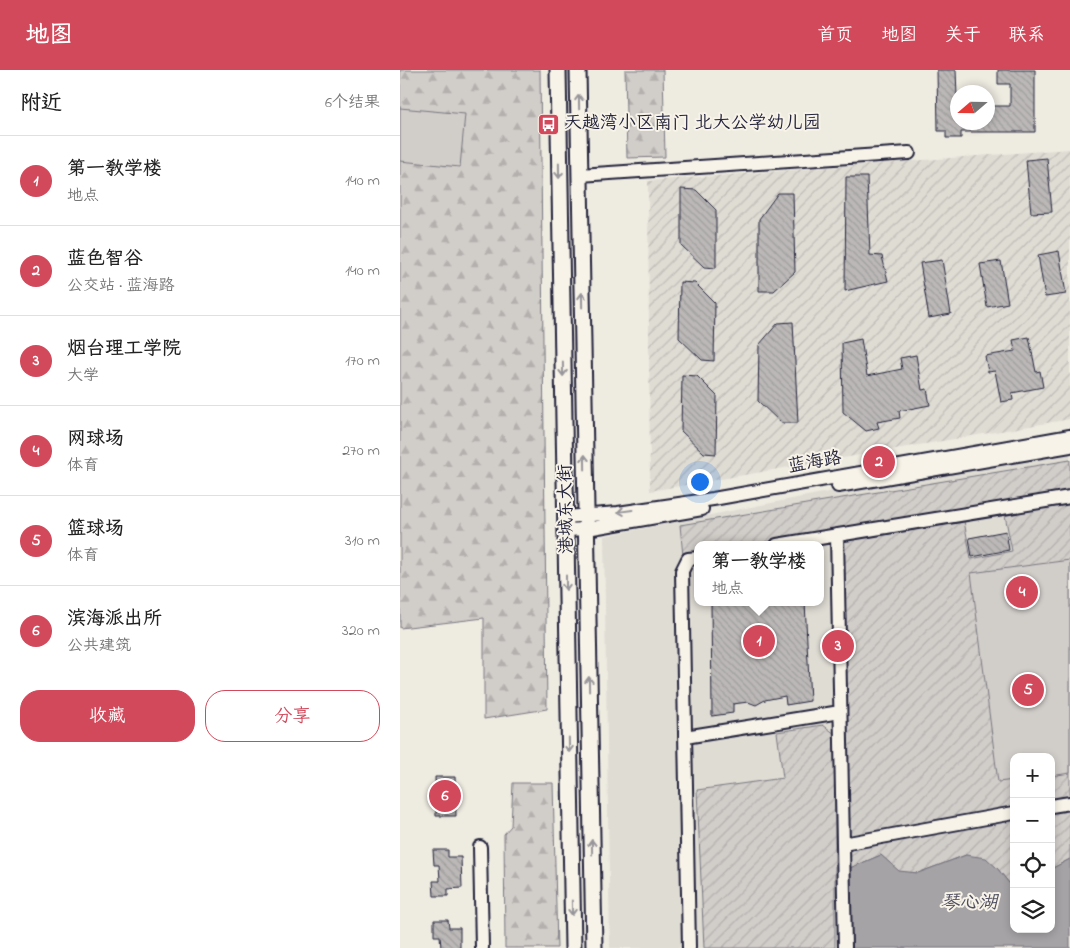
<!DOCTYPE html>
<html lang="zh">
<head>
<meta charset="utf-8">
<style>
	:root { --surface:#fff; --page:#f2f2f2; --text:#222; --muted:#767676; --line:#e0e0e0; --accent:#d1495b }
	body { margin:0; font-family:"Indie Flower","LXGW WenKai TC",sans-serif; background:var(--page); color:var(--text) }
	.controls { position:absolute; right:15px; bottom:15px; display:grid; overflow:hidden; border-radius:10px; box-shadow:0 2px 8px #0003 }
	.controls button { width:45px; height:45px; display:grid; place-items:center; padding:0; border:0; border-bottom:1px solid var(--line); background:var(--surface); color:var(--text); font:25px sans-serif }
	.compass { position:absolute; left:550px; top:15px; width:45px; height:45px; border-radius:50%; background:var(--surface); box-shadow:0 2px 8px #0003; rotate:250deg }
	.you { position:absolute; left:299px; top:411px; width:18px; height:18px; margin:-12px; border:4px solid #fff; border-radius:50%; background:#1a73e8; box-shadow:0 0 0 8px #1a73e833 }
	.badge { display:grid; place-items:center; width:32px; height:32px; border-radius:50%; background:var(--accent); color:#fff; font-size:16px; font-weight:700 }
	.pin { position:absolute; translate:-50% -50%; border:2px solid #fff; box-shadow:0 1px 5px #0006 }
	.popup { position:absolute; left:294px; top:471px; width:130px; height:65px; box-sizing:border-box; display:grid; place-content:center; border-radius:10px; background:var(--surface); filter:drop-shadow(0 1px 4px #0005); font-size:16px; white-space:nowrap; color:var(--muted) }
	.popup b { font-size:19px; color:var(--text) }
	.popup::after { content:''; position:absolute; left:50%; top:100%; margin-left:-10px; border:10px solid transparent; border-top-color:var(--surface) }
	.list { margin:0; padding:0; list-style:none }
	h2 { display:flex; justify-content:space-between; align-items:center; height:65px; margin:0; padding:0 20px; font-size:21px }
	h2 small { font-size:16px; font-weight:400; color:var(--muted) }
	.list li { display:grid; grid-template-columns:32px 1fr auto; gap:15px; align-items:center; box-sizing:border-box; height:90px; padding:0 20px; border-top:1px solid var(--line) }
	.list b { display:block; font-size:19px; white-space:nowrap }
	.list p { margin:0; font-size:16px; white-space:nowrap; color:var(--muted) }
	.list em { font-size:16px; font-style:normal; color:var(--muted) }
	.actions { display:flex; gap:10px; padding:15px 20px }
	.actions a { flex:1; padding:11px 0; border:1px solid var(--accent); border-radius:20px; text-align:center; font-size:18px; color:var(--accent) }
	.actions .main { background:var(--accent); color:#fff }
	.icon { flex:none; width:28px; height:28px; fill:none; stroke:currentColor; stroke-width:2; stroke-linecap:round; stroke-linejoin:round }
	.map { position:relative; flex:none; width:670px; height:878px; overflow:hidden }
	header { display:flex; align-items:center; gap:30px; box-sizing:border-box; height:70px; padding:0 25px; background:var(--accent); color:#fff }
	header strong { font-size:24px }
	nav { display:flex; gap:28px; margin-inline-start:auto; font-size:18px }
	main { display:flex }
	aside { flex:1; background:var(--surface) }
	.map>svg:first-child { display:block }
</style>
</head>
<body>
<header>
<strong>地图</strong>
<nav><a>首页</a><a>地图</a><a>关于</a><a>联系</a></nav>
</header>
<main>
<aside>
<h2>附近<small>6个结果</small></h2>
<ul class="list">
<li><span class="badge">1</span><div><b>第一教学楼</b><p>地点</p></div><em>140 m</em></li>
<li><span class="badge">2</span><div><b>蓝色智谷</b><p>公交站 · 蓝海路</p></div><em>140 m</em></li>
<li><span class="badge">3</span><div><b>烟台理工学院</b><p>大学</p></div><em>170 m</em></li>
<li><span class="badge">4</span><div><b>网球场</b><p>体育</p></div><em>270 m</em></li>
<li><span class="badge">5</span><div><b>篮球场</b><p>体育</p></div><em>310 m</em></li>
<li><span class="badge">6</span><div><b>滨海派出所</b><p>公共建筑</p></div><em>320 m</em></li>
</ul>
<div class="actions"><a class="main">收藏</a><a>分享</a></div>
</aside>
<div class="map">
<svg width="670" height="878" viewBox="0 0 670 878">
	<defs>
		<pattern id="industrial-furrows" width="10" height="10" patternUnits="userSpaceOnUse" patternTransform="scale(1.25)"><rect width="10" height="10" fill="#dfdcd4"/><path d="M-1 1l2-2M0 10L10 0M9 11l2-2" fill="none" stroke="#bfbcb7"/></pattern>
		<pattern id="forest-firs" width="22" height="20" patternUnits="userSpaceOnUse" patternTransform="scale(1.25)"><rect width="22" height="20" fill="#d1cdc9"/><path d="M5 1l3.5 6h-7zM16 11l3.5 6h-7z" fill="#b3b0ae"/></pattern>
		<pattern id="garden-furrows" width="10" height="10" patternUnits="userSpaceOnUse" patternTransform="scale(1.25)"><rect width="10" height="10" fill="#d1cdc9"/><path d="M-1 1l2-2M0 10L10 0M9 11l2-2" fill="none" stroke="#b3b0ae"/></pattern>
		<pattern id="building-back-hatch" width="6" height="6" patternUnits="userSpaceOnUse" patternTransform="scale(1.25)"><rect width="6" height="6" fill="#bbb8b7"/><path d="M-1 5l2 2M0 0l6 6M5-1l2 2" fill="none" stroke="#a09e9e"/></pattern>
	</defs>
	<rect width="100%" height="100%" fill="#eeebe1"/>
	<filter id="ink" filterUnits="userSpaceOnUse"><feTurbulence type="fractalNoise" baseFrequency=".02" numOctaves="2"/><feDisplacementMap in="SourceGraphic" scale="10" xChannelSelector="R" yChannelSelector="G"/><feConvolveMatrix kernelMatrix="1 2 1 2 8 2 1 2 1" color-interpolation-filters="sRGB"/></filter>
	<g filter="url(#ink)">
		<path fill="#dfdcd4" fill-rule="evenodd" d="M670 382V878H210L204 466 458 416ZM298 475H420V532H298ZM614 687H651V859H614Z"/>
		<path fill="url(#industrial-furrows)" d="M670 79V349L250 421 248 111Z"/>
		<path fill="url(#forest-firs)" stroke="#7a7882" d="M0 0H140L147 639 84 649V548L0 558Z
			M225 0H263L265 87 227 88Z
			M113 713H153L157 878H105L104 764 111 756Z"/>
		<path fill="url(#garden-furrows)" stroke="#7a7882" d="M670 390V420L350 475H298V484L283 486 280 455Z
			M670 433V727L651 730V687H614V737L447 769 443 471 564 451 571 489 612 481 605 445Z
			M423 655 435 664V878H304L297 720 383 708 377 662Z
			M670 737V789L651 799V740Z
			M614 747V812L609 813 597 798 566 785 518 803 499 802 481 785 450 798 449 777Z"/>
		<path fill="#d1cdc9" stroke="#7a7882" d="M0 38 65 44 60 97 0 91Z
			M670 490V703L651 706V687H614V710L598 712 571 503Z"/>
		<path fill="#a6a3a6" stroke="#716f7b" d="M481 785 499 801 518 803 566 785 586 788 597 798 609 813 614 812V859H651V799L670 789V878H452L450 798Z"/>
		<path fill="url(#building-back-hatch)" stroke="#22223b" d="M537 0H556L558 52H588V36H610V14H598V0H635V62H561V68H546V61H538Z
			M647 88 652 142 631 143 626 90Z
			M446 107H467L470 185 482 186 488 211 445 221Z
			M281 119 296 120 316 140V198L304 197 281 175Z
			M378 123H393L395 202 374 221H359V149Z
			M659 181 666 224 645 227 638 185Z
			M542 190 551 244 529 248 520 193Z
			M601 191 608 233 587 237 580 194Z
			M280 212 295 213 315 233 314 291 302 290 279 268Z
			M393 252 398 353H381L358 331 359 275 378 253Z
			M629 267 636 302 640 301 643 317 612 323 613 330 601 332 595 301 588 302 585 286 615 281 613 270Z
			M461 269 467 306 502 299 500 288 516 285 522 320 527 319 530 335 499 341 500 348 477 352 479 358 466 361 443 342 442 273Z
			M282 305 297 306 317 326 316 384 304 383 281 361Z
			M606 461 609 480 572 487 569 468Z
			M311 532H405L410 631 386 635 385 626 365 630 356 635 348 632 333 634V643L312 646Z
			M35 707H55L56 746H36Z
			M33 780H48V787H61L62 818 48 819V826H34L33 811H40L39 795H34Z
			M34 850H48L49 858H60V878H41L40 866H34Z"/>
		<g fill="none" stroke-linecap="round" stroke-linejoin="round">
			<defs>
				<path id="minor" d="M180 105 509 83
					M438 416 670 376
					M165 447 218 443 313 429 670 366
					M166 460 187 459 302 439
					M437 465 445 878
					M377 475 670 427
					M285 667 440 642
					M651 736 670 733
					M443 774 614 743
					M80 777 82 878
					M289 878 282 501 288 489 298 488"/>
				<path id="major" d="M158 0 173 878
					M178 0 194 878"/>
			</defs>
			<use href="#minor" stroke="#22223b" stroke-width="16"/>
			<use href="#major" stroke="#22223b" stroke-width="19"/>
			<use href="#minor" stroke="#f7f3e8" stroke-width="12"/>
			<use href="#major" stroke="#f7f3e8" stroke-width="15"/>
		</g>
		<defs><path id="oneway-shaft" d="M-6 0H5M1.5-3L5.5 0L1.5 3" fill="none" stroke-width="1.6" stroke-linecap="round" stroke-linejoin="round" transform="scale(1.25)"/></defs>
		<g stroke="#97959a">
			<use href="#oneway-shaft" transform="translate(179 32) rotate(-91)"/>
			<use href="#oneway-shaft" transform="translate(159 101) rotate(89)"/>
			<use href="#oneway-shaft" transform="translate(182 230) rotate(-91)"/>
			<use href="#oneway-shaft" transform="translate(163 299) rotate(89)"/>
			<use href="#oneway-shaft" transform="translate(185 392) rotate(-91)"/>
			<use href="#oneway-shaft" transform="translate(225 441) rotate(172)"/>
			<use href="#oneway-shaft" transform="translate(166 513) rotate(90)"/>
			<use href="#oneway-shaft" transform="translate(189 614) rotate(-91)"/>
			<use href="#oneway-shaft" transform="translate(169 675) rotate(89)"/>
			<use href="#oneway-shaft" transform="translate(192 777) rotate(-91)"/>
			<use href="#oneway-shaft" transform="translate(172 838) rotate(89)"/>
		</g>
	</g>
	<defs>
		<symbol id="bus-square" viewBox="-11 -11 22 22"><rect x="-9" y="-9" width="18" height="18" rx="4" fill="#d1495b" stroke="#f7f3e8"/><path d="M-5-6H5V4H4V6H2V4H-2V6H-4V4H-5ZM-3.5-4V0h7V-4ZM-3.5 1.2v1.5H-2V1.2ZM2 1.2v1.5H3.5V1.2Z" fill="#fff"/></symbol>
	</defs>
	<g fill-rule="evenodd">
		<use href="#bus-square" x="136" y="42" width="25" height="25"/>
	</g>
	<g text-anchor="middle" dominant-baseline="central" stroke-width="4" stroke-linejoin="round" paint-order="stroke">
		<g font-size="18" fill="#22223b" stroke="#f7f3e8" text-anchor="start">
			<text x="164" y="54">天越湾小区南门 北大公学幼儿园</text>
		</g>
		<g font-size="18" fill="#22223b" stroke="#f7f3e8">
			<text transform="translate(415 393) rotate(-10)">蓝海路</text>
			<text transform="translate(167 439) rotate(-91)">港城东大街</text>
		</g>
		<g font-size="19" font-style="italic" fill="#504f60" stroke="#f7f3e8">
			<text x="569" y="833">琴心湖</text>
		</g>
	</g>
</svg>
<div class="controls">
<button>+</button>
<button>−</button>
<button><svg class="icon" aria-label="locate" viewBox="0 0 24 24"><circle cx="12" cy="12" r="6"/><path d="M12 2v4M12 18v4M2 12h4M18 12h4"/></svg></button>
<button><svg class="icon" aria-label="layers" viewBox="0 0 24 24"><path d="M12 4l9 5-9 5-9-5zM3 14l9 5 9-5"/></svg></button>
</div>
<svg class="compass" viewBox="-18 -18 36 36"><path d="M0-13l5 13h-10z" fill="#e53935"/><path d="M0 13l5-13h-10z" fill="#767676"/></svg>
<div class="you"></div>
<div class="pin badge" style="left:359px;top:571px">1</div>
<div class="popup"><b>第一教学楼</b>地点</div>
<div class="pin badge" style="left:479px;top:392px">2</div>
<div class="pin badge" style="left:438px;top:576px">3</div>
<div class="pin badge" style="left:622px;top:522px">4</div>
<div class="pin badge" style="left:628px;top:620px">5</div>
<div class="pin badge" style="left:45px;top:726px">6</div>
</div>
</main>
</body>
</html>
